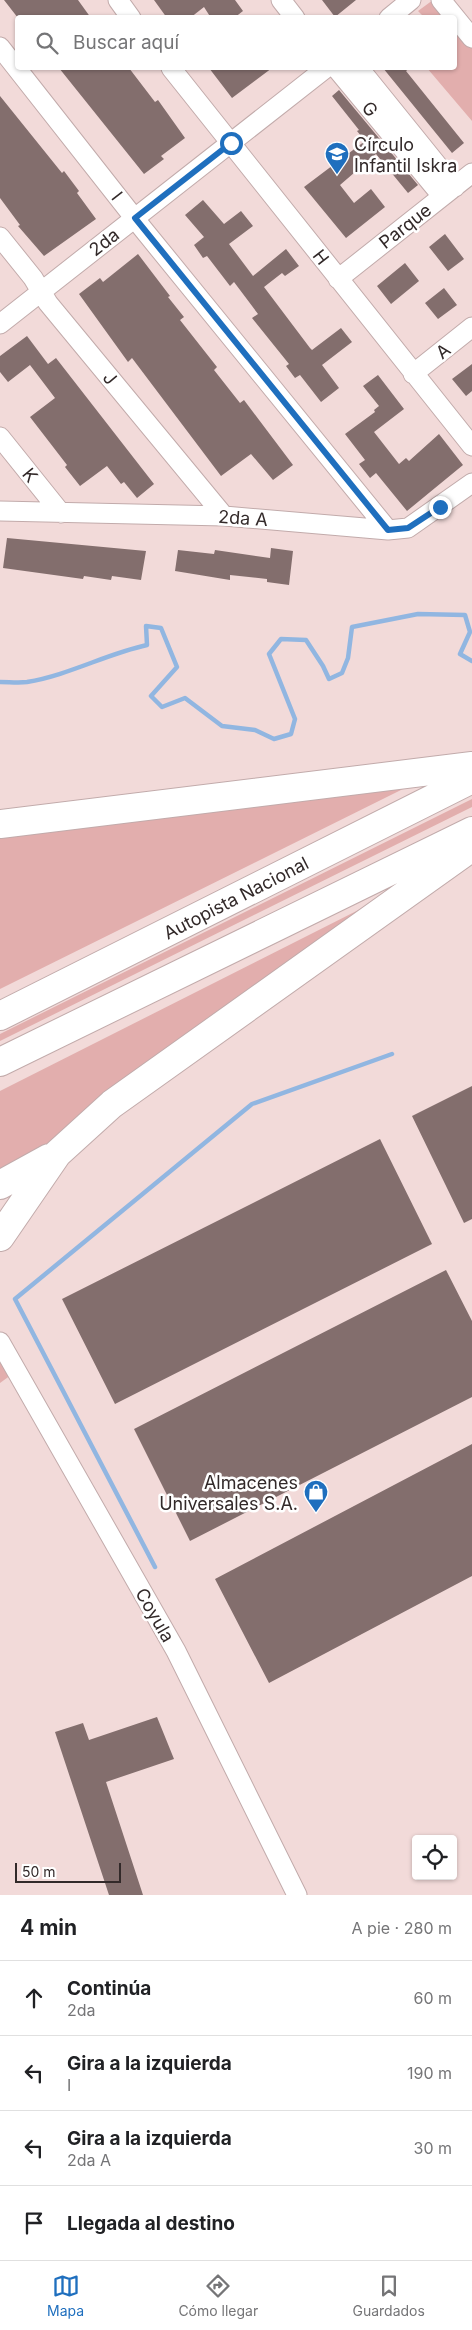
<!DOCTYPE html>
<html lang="es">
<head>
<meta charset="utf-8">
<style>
	:root { --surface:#fff; --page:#f2f2f2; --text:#202124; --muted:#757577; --line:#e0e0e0; --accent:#1f6fbe }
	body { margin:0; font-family:Inter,sans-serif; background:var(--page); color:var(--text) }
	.controls { position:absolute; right:15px; bottom:15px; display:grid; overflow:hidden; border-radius:5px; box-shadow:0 1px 4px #0004 }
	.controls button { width:45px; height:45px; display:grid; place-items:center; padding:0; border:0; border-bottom:1px solid var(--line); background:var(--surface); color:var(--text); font:25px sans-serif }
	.scale { position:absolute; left:15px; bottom:12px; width:106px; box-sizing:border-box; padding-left:5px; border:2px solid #322929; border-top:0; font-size:14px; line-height:18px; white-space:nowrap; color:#322929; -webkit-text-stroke:4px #fff; paint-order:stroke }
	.stop { position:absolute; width:15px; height:15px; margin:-11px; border:4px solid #1f6fbe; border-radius:50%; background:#fff }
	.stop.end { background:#1f6fbe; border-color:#fff; box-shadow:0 1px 5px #0008 }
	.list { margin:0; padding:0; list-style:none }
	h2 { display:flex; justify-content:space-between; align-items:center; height:65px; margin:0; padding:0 20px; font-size:21px }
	h2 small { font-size:16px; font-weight:400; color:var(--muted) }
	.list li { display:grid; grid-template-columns:32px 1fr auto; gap:15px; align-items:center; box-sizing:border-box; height:75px; padding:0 20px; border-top:1px solid var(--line) }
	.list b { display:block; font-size:19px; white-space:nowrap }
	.list p { margin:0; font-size:16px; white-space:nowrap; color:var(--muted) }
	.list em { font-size:16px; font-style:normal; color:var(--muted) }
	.icon { flex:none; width:28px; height:28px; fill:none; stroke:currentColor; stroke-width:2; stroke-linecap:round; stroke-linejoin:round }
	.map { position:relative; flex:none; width:472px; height:1895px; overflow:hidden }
	.search { position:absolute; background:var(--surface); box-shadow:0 1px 4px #0004; left:15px; right:15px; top:15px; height:55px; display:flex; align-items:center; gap:12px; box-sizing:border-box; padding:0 18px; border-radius:5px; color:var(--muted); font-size:19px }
	.sheet { height:365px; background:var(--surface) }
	nav { display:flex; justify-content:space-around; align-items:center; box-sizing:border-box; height:70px; border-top:1px solid var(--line); background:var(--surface); font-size:14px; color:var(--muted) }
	nav a { display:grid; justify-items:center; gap:2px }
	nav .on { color:var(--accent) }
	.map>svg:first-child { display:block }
</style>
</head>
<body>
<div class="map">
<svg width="472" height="1895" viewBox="0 0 472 1895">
	<rect width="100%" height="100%" fill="#f2dad9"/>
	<path fill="#e2aead" d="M433 0 450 17H424L418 11Z
		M455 23 472 44V121L427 68H454Z
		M403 789 0 989V831Z
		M472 799V807L0 1041V1034Z
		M404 887 51 1147 0 1175V1091Z
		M0 1358 11 1375 0 1383Z"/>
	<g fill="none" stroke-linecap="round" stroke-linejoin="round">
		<path stroke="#91b6e1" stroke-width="4.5" d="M0 682C9 682 19 683 27 682 69 675 106 654 147 645L146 626 161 628 177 667 151 696 162 707 185 698 222 726 255 730 274 739 291 734 295 719 269 654 281 639 306 640 323 666 329 679 342 673 348 658 352 627 418 614 465 615 470 632 460 654 472 661
			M155 1567 15 1299 252 1104 392 1054"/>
	</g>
	<path fill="#836e6d" d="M4 0H78L91 18H18Z
		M154 0H235L243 11 234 18H211L204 7 190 18H167Z
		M322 0H356L335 17Z
		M59 68H129L155 102 158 100 185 138 161 156 164 159 144 174Z
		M209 68H272L232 98Z
		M383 68H410L406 71 464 143 452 153Z
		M339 90 418 185 408 193 376 154 340 185 354 203 371 189 385 207 346 238 304 187 365 141 357 131 359 130 332 96Z
		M0 96 62 173 64 171 79 191 77 193 96 219 44 256 18 226 20 225 0 198Z
		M203 200 224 224 241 211 253 226 229 244 253 276 286 249 299 266 285 276 282 273 264 287 310 348 312 350 341 328 352 342 322 365 339 388 321 402 300 375 295 378 286 366 289 364 252 318 258 314 234 282 230 286 207 256 203 258 194 245 204 237 185 215Z
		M445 234 464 259 448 271 429 247Z
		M138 254 170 296 168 297 184 317 180 320 217 367 214 370 240 403 244 400 293 465 273 480 251 454 221 476 132 358 128 362 79 294 100 278 103 282Z
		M405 263 419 281 391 304 377 286Z
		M444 288 457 305 438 319 425 303Z
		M27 336 48 364 56 358 154 484 137 498 124 482 121 484 107 466 80 486 65 467 67 465 30 417 55 398 30 365 8 382 0 372V356Z
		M472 364V391L466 396 452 379Z
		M378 375 404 409 374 432 399 464 406 458 409 461 439 434 463 465 407 511 376 473 370 478 359 464 365 460 345 434 375 412 374 410 379 406 363 386Z
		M7 538 146 551 141 580 112 576 111 580 84 576 83 579 3 568Z
		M271 548 293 551 289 585 267 582V579L230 575V580L175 571 178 550 214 554 215 550 270 558Z
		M472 1086V1219L464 1223 412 1116Z
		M380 1139 432 1244 115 1404 62 1299Z
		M446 1270 472 1321V1397L190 1541 134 1429Z
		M472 1444V1576L269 1683 215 1579Z
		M157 1717 174 1759 106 1782 143 1895H109L55 1732 83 1723 89 1740Z"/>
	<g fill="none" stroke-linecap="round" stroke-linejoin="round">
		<defs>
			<path id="minor" d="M118 0 131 18
				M281 0 295 18
				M441 0 472 38
				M389 18 411 0
				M0 47 143 229 388 530
				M171 68 472 446
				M336 68 442 196
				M359 68 455 187
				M0 237 33 278 48 303 224 516
				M338 279 472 173
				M0 324 326 68
				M413 374 472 327
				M0 437 61 513
				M0 511 224 516 388 530 408 528 472 483
				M0 1342 176 1651 297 1895"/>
			<path id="highway" d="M0 824 472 766
				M0 1016 472 779
				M0 1062 472 831
				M0 1185 49 1158
				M0 1237 57 1154 112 1104 472 847"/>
		</defs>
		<use href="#minor" stroke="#c2abab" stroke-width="21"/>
		<use href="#highway" stroke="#c2abab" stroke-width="30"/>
		<use href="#minor" stroke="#fff" stroke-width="19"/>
		<use href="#highway" stroke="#fff" stroke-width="28"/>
	</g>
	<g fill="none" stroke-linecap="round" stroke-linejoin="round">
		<path stroke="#1f6fbe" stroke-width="6" d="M231 143 135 218 388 530 408 528 440 507"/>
	</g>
	<defs>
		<symbol id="school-pin" viewBox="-11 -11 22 30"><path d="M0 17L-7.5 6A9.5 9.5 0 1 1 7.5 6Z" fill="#1f6fbe" stroke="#fff"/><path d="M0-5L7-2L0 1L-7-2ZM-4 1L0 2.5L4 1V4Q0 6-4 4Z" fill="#fff"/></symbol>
		<symbol id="shop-pin" viewBox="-11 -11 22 30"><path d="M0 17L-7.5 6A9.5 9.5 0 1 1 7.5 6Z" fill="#1f6fbe" stroke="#fff"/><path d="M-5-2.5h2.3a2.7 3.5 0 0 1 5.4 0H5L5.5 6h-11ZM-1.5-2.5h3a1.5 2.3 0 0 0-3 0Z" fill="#fff"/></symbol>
	</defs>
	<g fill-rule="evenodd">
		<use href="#school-pin" x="323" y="140" width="28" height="38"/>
		<use href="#shop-pin" x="302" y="1478" width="28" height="38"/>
	</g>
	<g text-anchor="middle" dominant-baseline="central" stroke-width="5" stroke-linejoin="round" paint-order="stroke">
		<g font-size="18" fill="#322929" stroke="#fff">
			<text transform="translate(370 109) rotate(50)">G</text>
			<text transform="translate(117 196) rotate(52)">I</text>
			<text transform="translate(405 226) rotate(-38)">Parque</text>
			<text transform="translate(104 242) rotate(-38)">2da</text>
			<text transform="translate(321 257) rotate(52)">H</text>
			<text transform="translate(443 351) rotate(-39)">A</text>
			<text transform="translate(110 378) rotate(50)">J</text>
			<text transform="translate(30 475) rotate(51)">K</text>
			<text transform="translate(243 518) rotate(4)">2da A</text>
			<text transform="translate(236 898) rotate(-27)">Autopista Nacional</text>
			<text transform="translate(155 1615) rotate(60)">Coyula</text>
		</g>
		<g font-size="18" fill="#322929" stroke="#fff" text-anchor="start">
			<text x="354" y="144">Círculo<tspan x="354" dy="21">Infantil Iskra</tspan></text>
			<text x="298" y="1482" text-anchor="end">Almacenes<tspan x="298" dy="21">Universales S.A.</tspan></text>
		</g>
	</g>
</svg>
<div class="controls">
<button><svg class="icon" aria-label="locate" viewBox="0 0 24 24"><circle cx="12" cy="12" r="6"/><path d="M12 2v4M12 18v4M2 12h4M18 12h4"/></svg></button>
</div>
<div class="scale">50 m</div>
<div class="stop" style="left:231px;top:143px"></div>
<div class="stop end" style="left:440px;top:507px"></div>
<div class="search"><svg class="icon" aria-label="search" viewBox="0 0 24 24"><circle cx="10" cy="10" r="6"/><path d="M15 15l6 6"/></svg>Buscar aquí</div>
</div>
<section class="sheet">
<h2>4 min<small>A pie · 280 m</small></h2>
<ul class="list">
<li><svg class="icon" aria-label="ahead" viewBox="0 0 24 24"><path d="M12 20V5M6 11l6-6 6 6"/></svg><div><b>Continúa</b><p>2da</p></div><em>60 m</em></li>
<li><svg class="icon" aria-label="left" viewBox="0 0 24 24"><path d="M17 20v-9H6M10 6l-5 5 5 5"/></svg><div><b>Gira a la izquierda</b><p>I</p></div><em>190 m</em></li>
<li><svg class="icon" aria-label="left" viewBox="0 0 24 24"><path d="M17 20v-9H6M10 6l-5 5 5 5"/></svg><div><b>Gira a la izquierda</b><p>2da A</p></div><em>30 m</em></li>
<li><svg class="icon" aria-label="arrive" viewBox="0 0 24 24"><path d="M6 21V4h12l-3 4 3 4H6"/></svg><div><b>Llegada al destino</b></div></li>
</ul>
</section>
<nav>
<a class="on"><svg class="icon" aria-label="map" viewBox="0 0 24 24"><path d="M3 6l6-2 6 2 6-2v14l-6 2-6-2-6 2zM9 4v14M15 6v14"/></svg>Mapa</a>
<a><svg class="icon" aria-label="directions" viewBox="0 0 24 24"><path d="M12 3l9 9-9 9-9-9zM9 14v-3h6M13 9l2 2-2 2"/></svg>Cómo llegar</a>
<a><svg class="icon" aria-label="saved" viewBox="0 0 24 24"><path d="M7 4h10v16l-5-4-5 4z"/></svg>Guardados</a>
</nav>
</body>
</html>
